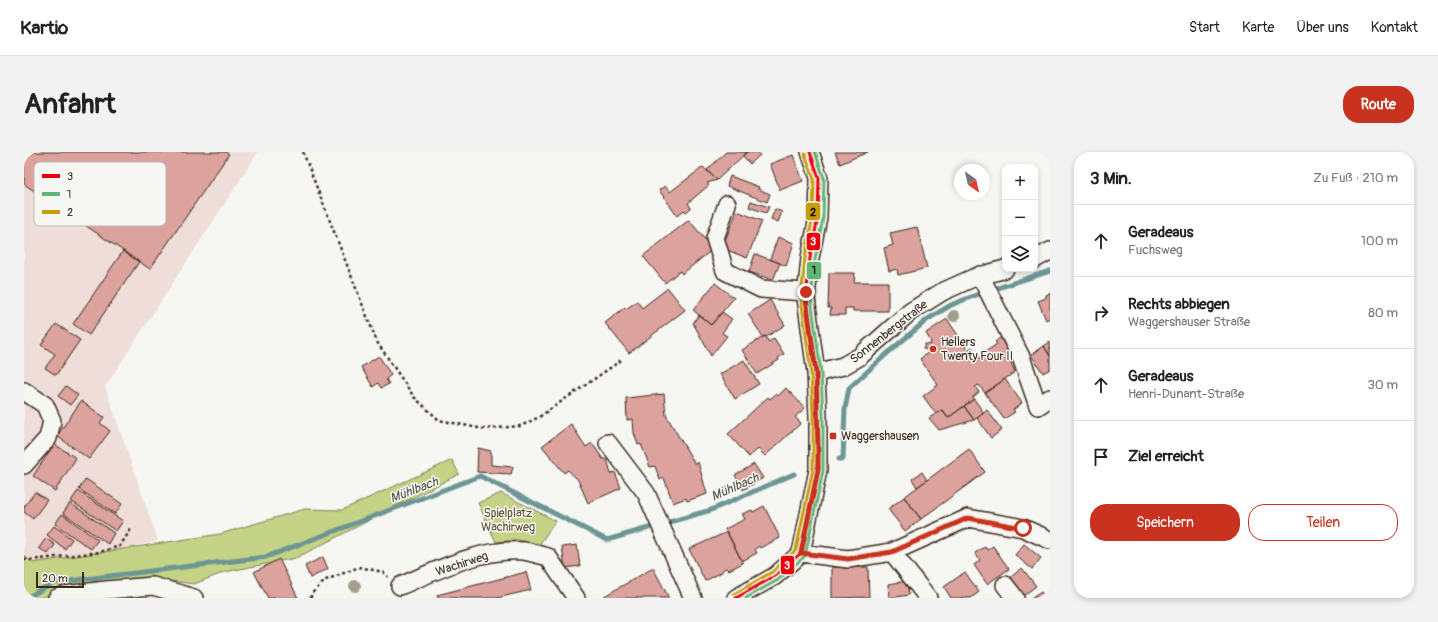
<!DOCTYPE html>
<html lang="de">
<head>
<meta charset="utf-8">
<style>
	:root { --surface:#fff; --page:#f2f2f2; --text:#222; --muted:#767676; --line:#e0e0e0; --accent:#c8321e }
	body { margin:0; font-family:Pangolin,sans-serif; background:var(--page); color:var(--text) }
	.controls { position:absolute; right:12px; top:12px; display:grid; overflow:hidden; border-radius:8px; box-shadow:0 2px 6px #0003 }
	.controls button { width:36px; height:36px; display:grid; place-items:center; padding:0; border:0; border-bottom:1px solid var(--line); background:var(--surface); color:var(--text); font:20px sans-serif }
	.compass { position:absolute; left:930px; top:12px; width:36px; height:36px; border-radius:50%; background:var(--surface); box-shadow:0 2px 6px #0003; rotate:146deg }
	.scale { position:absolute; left:12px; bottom:10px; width:48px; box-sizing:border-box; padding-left:4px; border:2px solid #3b2a1e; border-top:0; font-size:11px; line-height:14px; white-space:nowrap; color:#3b2a1e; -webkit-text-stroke:3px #f6f6f2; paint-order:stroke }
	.stop { position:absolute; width:12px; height:12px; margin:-9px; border:3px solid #c8321e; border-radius:50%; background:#fff }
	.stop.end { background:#c8321e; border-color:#fff; box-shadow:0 1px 4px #0008 }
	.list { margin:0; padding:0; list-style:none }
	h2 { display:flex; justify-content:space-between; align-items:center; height:52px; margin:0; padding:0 16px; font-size:17px }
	h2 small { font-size:13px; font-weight:400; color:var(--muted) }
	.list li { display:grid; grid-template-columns:26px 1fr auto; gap:12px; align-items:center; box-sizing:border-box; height:72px; padding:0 16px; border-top:1px solid var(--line) }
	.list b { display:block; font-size:15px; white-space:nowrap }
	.list p { margin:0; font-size:13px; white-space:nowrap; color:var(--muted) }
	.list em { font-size:13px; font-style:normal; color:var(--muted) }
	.actions { display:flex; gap:8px; padding:12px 16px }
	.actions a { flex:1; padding:9px 0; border:1px solid var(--accent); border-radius:16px; text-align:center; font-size:14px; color:var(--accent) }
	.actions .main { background:var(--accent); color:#fff }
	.icon { flex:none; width:22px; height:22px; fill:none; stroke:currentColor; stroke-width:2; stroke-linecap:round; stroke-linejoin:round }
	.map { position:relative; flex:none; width:1026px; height:446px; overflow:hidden; border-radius:16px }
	header { display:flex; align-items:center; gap:24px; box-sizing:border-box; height:56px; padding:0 20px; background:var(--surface); border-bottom:1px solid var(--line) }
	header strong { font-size:19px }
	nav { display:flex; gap:22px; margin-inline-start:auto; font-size:14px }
	.intro { display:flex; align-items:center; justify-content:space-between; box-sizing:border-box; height:96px; padding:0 24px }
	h1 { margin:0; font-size:28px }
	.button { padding:10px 18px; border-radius:16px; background:var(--accent); color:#fff; font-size:14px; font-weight:700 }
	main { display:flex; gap:24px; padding:0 24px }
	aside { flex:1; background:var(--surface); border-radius:16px; box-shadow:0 2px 6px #0003 }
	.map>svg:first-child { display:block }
</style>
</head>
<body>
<header>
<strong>Kartio</strong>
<nav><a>Start</a><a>Karte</a><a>Über uns</a><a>Kontakt</a></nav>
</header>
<div class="intro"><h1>Anfahrt</h1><a class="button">Route</a></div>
<main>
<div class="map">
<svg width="1026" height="446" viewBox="0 0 1026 446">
	<rect width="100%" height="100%" fill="#f6f6f2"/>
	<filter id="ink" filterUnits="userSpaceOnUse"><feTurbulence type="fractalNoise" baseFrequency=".025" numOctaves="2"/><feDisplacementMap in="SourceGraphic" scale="8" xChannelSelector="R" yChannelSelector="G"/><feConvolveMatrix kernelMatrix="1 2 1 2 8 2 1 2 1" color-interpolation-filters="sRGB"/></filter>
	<g filter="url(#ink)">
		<path fill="#eeddd8" d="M0 0H234L81 235 134 389 0 417Z"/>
		<path fill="#c5d387" stroke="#807e52" d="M428 308 435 322 272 406 201 420 170 432 131 427 42 436 18 446H0V403L8 411 196 382 281 357 318 358Z
			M477 341 532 369 515 393 494 388 472 390 454 351Z"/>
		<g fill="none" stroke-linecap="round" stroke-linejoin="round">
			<path stroke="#6c9694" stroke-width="5" d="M815 307H819L821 257 825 236 866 199 904 167 927 153 952 143 1026 119
				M3 446 28 431 242 405 456 324 583 388 687 358 770 322"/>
		</g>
		<path fill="#dca29d" stroke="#3b2a1e" d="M0 0H202L205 2 126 117 0 32Z
			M702 0H723L693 28 683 18Z
			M723 0H734L736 3 726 12 719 4Z
			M811 0H844L816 12Z
			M769 3 779 29 756 38 746 12Z
			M679 15 693 28 683 31 685 33 664 51 667 56 662 60 660 58 653 64 635 38 641 34 646 40Z
			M706 24 735 35 734 37 746 42 743 50 703 34Z
			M727 49 745 55 742 61 725 55Z
			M751 57 758 60 754 70 747 67Z
			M713 59 738 69 723 106 698 96Z
			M665 68 689 97 658 122 656 119 641 131 619 104Z
			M893 75 903 116 874 123 873 117 865 119 860 96 869 93 866 81Z
			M754 85 770 91 762 114 746 107Z
			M99 99 115 110 65 183 49 172Z
			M731 102 756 111 749 128 725 120Z
			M805 121H831L830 130H864V159H829V156H821V163H806L807 156H804Z
			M691 131 710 146 687 173 669 158Z
			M644 136 661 158 605 201 581 171 601 155 602 157 613 149 618 156Z
			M1026 141V166L1022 168 1014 149 1022 146V143Z
			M746 148 761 173 742 185 741 184 739 185 724 162Z
			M698 160 708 167 698 181 703 184 687 204 669 171 675 163 687 173Z
			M923 167 944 198 948 195 955 206 958 204V202L973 192 971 190 978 184 985 195 983 196 988 210 987 211 991 220 961 241 955 233 951 235 955 240 949 245 950 247 924 266 918 258 912 262 899 244 914 233 896 207 905 200 906 198 899 197 901 192 906 193 907 190 902 181Z
			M32 172 56 188 32 223 21 216 31 202 17 193Z
			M741 184 745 190 750 186 760 202 754 206 755 208 733 222 718 198Z
			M1026 190V204L1020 194Z
			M1020 194 1026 204V217L1019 221 1007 203Z
			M355 204 367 223 362 227 365 232 357 236 354 231 349 235 337 215Z
			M720 208 735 232 711 247 696 222Z
			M981 227 998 251 989 258 991 260 980 267 961 241Z
			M42 234 54 243 46 253 34 244Z
			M762 236 781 256 771 265 777 271 741 304 734 297 725 305 704 282 744 245 746 247 752 242 754 244Z
			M640 242 642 263 671 312 674 310 683 342 663 349 662 346 649 351 640 326 636 328 631 314 626 315 617 292 614 293 610 281 609 267 603 268 602 246Z
			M950 247 960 261 950 268 940 254Z
			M57 249 80 265 76 271 86 279 65 307 33 284Z
			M940 254 950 268 915 278 905 266 918 258 924 266Z
			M963 258 978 278 967 286 953 266Z
			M547 272 562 295 568 291 579 307H583L587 321 591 320 597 336 564 351 554 328 544 318 540 321 518 294Z
			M30 292 52 306 31 339 9 324Z
			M454 296 467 299V313L489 315 487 322 453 320Z
			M945 297 961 320 897 367 880 345Z
			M730 312 739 326 719 338 711 323Z
			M898 320 903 328 893 335 888 327Z
			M62 327 98 352 91 362 55 337Z
			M54 339 99 369 92 379 47 349Z
			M11 340 23 348 9 367 0 360V355Z
			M880 345 897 367 881 379 864 357Z
			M46 351 90 381 84 392 39 361Z
			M740 354 756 386 736 396 735 394 731 397 733 401 718 409 701 377 721 367 718 362 728 358 729 360Z
			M38 362 74 388 67 397 31 372Z
			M30 374 48 387 41 397 23 383Z
			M703 380 719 411 705 418 703 416 700 417 698 419V420L681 429 665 397Z
			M22 386 31 393 24 402 15 396Z
			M1000 392 1017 406 1008 417 991 403Z
			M553 393 556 414 541 416 538 395Z
			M969 394 985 417 963 432 950 413 956 408 951 401 961 395 963 398Z
			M299 405 304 417 286 426 281 414Z
			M255 407 265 427 274 446H244L230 420Z
			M808 415H844L845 445 808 446Z
			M629 416 645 446H577Z
			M998 416 1012 434 1000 443 987 425Z
			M502 420 507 438 473 446H414L413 443Z
			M941 420 955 440 947 446H927L920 435Z
			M883 429 885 443 865 446 864 432Z
			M1017 440 1021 446H1008Z"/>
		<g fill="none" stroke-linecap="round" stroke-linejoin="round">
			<defs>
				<path id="minor" d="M703 52 691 86 701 119 737 137 782 140
					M1011 107 1026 99
					M956 123 997 205 1014 254 1026 246
					M792 221 819 214 835 205 886 160 918 140 949 126 981 117
					M0 239 21 253 28 269 24 286 0 313
					M584 291 622 341 669 446
					M868 400 904 446
					M777 401 824 407 868 400 944 366 999 376 1026 388
					M981 433 991 446
					M376 434C414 418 456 396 500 399 507 400 516 403 524 405L552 446
					M33 446 41 443 82 438 129 434 170 446
					M712 446 751 424 777 401 794 318V265L792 221 782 146 786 106 794 65 795 26 786 0"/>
			</defs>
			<use href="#minor" stroke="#3b2a1e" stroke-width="20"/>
			<path stroke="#3b2a1e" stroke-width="2.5" stroke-dasharray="3 3" stroke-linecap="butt" d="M279 0 353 190 390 245 415 268 459 277 497 274 515 265 599 207
				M0 407 7 408 76 400 96 394 107 377
				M287 446V442L302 428 335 415 359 420 364 425"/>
			<use href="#minor" stroke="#f6f6f2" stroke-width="17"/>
			<defs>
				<path id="bus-1" d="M712 446 751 424 777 401 794 318V265L792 221 782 146 786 106 794 65 795 26 786 0"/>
				<path id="bus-2" d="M722 446 754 428 781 404 799 319V265L797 221 787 146 791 107 799 66 800 26 791 0"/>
				<path id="bus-3" d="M710 442 748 420 772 398 789 317V265L787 221 777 146 781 106 789 64 790 27 781 2"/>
			</defs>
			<use href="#bus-1" stroke="#f6f6f2" stroke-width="6"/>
			<use href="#bus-2" stroke="#f6f6f2" stroke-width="6"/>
			<use href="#bus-3" stroke="#f6f6f2" stroke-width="6"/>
			<use href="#bus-1" stroke="#e9000a" stroke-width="3"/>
			<use href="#bus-2" stroke="#61b676" stroke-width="3"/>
			<use href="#bus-3" stroke="#c49d09" stroke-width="3"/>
		</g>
		<g fill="#a29d8c">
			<circle cx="930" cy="164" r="6"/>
			<circle cx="331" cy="434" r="6"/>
		</g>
	</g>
	<g fill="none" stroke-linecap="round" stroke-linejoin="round" filter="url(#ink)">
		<path stroke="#c8321e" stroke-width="5" d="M782 140V146L792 221 794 298V318L777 401 824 407 868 400 944 366 999 376"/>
	</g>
	<g fill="#c8321e" stroke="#f6f6f2" stroke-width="1.5">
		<circle cx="909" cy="197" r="4"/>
		<rect x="805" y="280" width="8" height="8" rx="2"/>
	</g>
	<g text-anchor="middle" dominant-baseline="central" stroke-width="3" stroke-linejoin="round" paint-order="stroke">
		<g font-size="12" fill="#3b2a1e" stroke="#f6f6f2">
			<text transform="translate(865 180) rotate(-38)">Sonnenbergstraße</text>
			<text transform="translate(438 412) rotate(-18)">Wachirweg</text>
		</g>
		<g font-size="12" fill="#3b2a1e" stroke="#f6f6f2" text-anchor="start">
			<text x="917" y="190">Hellers<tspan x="917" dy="14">Twenty Four II</tspan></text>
			<text x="817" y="284">Waggershausen</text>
		</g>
		<g font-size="12" fill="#5e5438" stroke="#f6f6f2">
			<text x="484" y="361">Spielplatz<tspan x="484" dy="14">Wachirweg</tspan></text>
		</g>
		<g font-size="13" font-style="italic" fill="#50574f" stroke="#f6f6f2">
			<text transform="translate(711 335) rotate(-24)">Mühlbach</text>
			<text transform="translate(390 338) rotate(-21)">Mühlbach</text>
		</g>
	</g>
	<rect x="10" y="10" width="132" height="64" rx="6" fill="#f6f6f2" stroke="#beb9b2" stroke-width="1"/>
	<rect x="18" y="22" width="18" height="4" fill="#e9000a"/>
	<rect x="18" y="40" width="18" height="4" fill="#61b676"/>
	<rect x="18" y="58" width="18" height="4" fill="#c49d09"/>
	<g font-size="11" fill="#3b2a1e">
		<text x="43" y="28">3</text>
		<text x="43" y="46">1</text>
		<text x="43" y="64">2</text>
	</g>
	<g stroke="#f6f6f2" stroke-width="1.5">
		<rect x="781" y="50" width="16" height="19" rx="4" fill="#c49d09"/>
		<rect x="782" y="80" width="15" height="19" rx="4" fill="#e9000a"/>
		<rect x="782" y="109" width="16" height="19" rx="4" fill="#61b676"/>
		<rect x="756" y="403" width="15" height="20" rx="4" fill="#e9000a"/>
	</g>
	<g font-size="11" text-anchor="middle" font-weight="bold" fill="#fff">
		<text x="789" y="93">3</text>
		<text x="763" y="417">3</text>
	</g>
	<g font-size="11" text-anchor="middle" font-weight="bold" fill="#111">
		<text x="789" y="64">2</text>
		<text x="790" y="122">1</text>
	</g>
</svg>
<div class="controls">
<button>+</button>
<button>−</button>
<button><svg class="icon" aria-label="layers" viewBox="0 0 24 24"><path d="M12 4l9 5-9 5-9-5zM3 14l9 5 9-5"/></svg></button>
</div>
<svg class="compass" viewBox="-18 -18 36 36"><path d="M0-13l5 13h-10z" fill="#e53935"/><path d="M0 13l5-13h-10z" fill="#767676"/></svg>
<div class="scale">20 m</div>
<div class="stop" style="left:999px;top:376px"></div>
<div class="stop end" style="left:782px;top:140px"></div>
</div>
<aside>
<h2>3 Min.<small>Zu Fuß · 210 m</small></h2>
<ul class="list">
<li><svg class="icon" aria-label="ahead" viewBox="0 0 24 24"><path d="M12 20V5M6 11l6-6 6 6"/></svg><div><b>Geradeaus</b><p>Fuchsweg</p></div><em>100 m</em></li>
<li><svg class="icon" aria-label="right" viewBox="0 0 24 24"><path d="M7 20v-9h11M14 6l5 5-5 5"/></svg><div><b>Rechts abbiegen</b><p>Waggershauser Straße</p></div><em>80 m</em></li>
<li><svg class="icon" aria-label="ahead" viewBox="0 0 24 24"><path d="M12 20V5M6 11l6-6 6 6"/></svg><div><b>Geradeaus</b><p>Henri-Dunant-Straße</p></div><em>30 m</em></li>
<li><svg class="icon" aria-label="arrive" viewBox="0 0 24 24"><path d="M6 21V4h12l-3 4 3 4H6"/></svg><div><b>Ziel erreicht</b></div></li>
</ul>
<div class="actions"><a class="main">Speichern</a><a>Teilen</a></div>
</aside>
</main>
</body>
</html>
